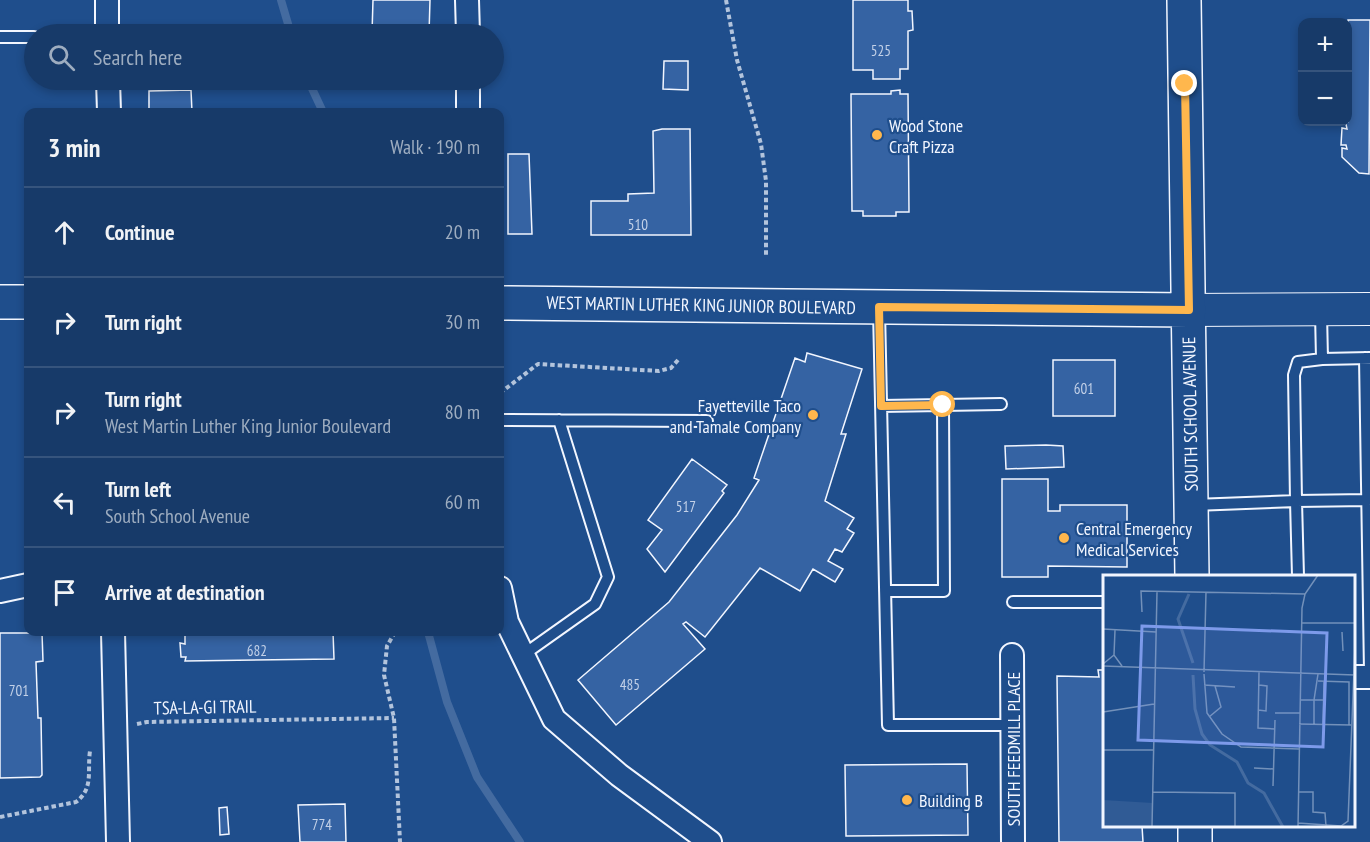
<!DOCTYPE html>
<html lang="en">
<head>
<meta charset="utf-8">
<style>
	:root { --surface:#173a69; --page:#244571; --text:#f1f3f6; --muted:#9eadc0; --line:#36547d }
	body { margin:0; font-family:"PT Sans Narrow",sans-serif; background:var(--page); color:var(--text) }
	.controls { position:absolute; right:18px; top:18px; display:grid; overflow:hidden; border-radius:12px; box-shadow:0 3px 9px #0003 }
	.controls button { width:54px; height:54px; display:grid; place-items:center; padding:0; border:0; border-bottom:2px solid var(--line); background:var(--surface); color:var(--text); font:30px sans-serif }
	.stop { position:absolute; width:18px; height:18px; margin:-14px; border:4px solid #ffb74d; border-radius:50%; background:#fff }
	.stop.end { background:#ffb74d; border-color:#fff; box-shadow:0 2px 6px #0008 }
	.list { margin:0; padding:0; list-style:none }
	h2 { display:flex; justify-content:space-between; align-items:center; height:78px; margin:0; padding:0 24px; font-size:26px }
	h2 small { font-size:20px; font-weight:400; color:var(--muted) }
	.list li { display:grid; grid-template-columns:39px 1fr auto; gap:18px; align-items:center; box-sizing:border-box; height:90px; padding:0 24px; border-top:2px solid var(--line) }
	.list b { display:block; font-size:22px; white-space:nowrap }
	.list p { margin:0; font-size:20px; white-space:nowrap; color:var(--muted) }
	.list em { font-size:20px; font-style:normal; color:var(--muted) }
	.icon { flex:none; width:33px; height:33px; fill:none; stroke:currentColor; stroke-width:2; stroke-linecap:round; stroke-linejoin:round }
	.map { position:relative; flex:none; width:1370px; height:842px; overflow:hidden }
	.search { position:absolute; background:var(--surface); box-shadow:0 3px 9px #0003; left:24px; top:24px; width:480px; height:66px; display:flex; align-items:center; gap:15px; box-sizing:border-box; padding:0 21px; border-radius:33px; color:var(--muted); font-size:22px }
	.panel { position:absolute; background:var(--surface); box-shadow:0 3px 9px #0003; left:24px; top:108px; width:480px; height:528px; border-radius:12px }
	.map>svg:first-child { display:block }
</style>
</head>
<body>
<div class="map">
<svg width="1370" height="842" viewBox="0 0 1370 842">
	<rect width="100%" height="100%" fill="#1f4e8c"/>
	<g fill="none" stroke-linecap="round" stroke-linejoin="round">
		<path stroke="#446ba0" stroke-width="8" d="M281 0 291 34
			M308 80 323 112
			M428 632 447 702 477 777 520 842"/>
	</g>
	<path fill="#3563a3" stroke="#f2f6ff" stroke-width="1.5" d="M373 0H430L429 34 372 33Z
		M853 0H908V11H912L913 30 908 31V69H900V79H873V70H853Z
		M1348 20H1370L1369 174 1359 173 1342 157V148L1347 149 1346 145H1341L1342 128 1347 129 1346 124H1341V122H1348Z
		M664 61H688V90L663 89Z
		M191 90 192 112H149V91Z
		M900 90V94H908L909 212H896V216H863V211H852L851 94H891V91Z
		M662 129H690L691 235H591V201H628V194L654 193 653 131Z
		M508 154H529L532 234H508Z
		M807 353 862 369 841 434H846L825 501 854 518 847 529 854 533 842 552 835 549 828 561 843 569 835 582 813 569 800 591 760 568 705 637 686 622 683 624 705 649 616 725 578 680 669 602 737 515 759 480 754 478 795 358 805 362Z
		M1053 360H1115V416H1053Z
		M1046 445 1063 446 1064 467 1006 469 1005 446Z
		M692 459 727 485 722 491 724 493 665 572 647 549 662 530 648 520Z
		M1002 479H1048V511H1060V505H1127V567L1048 566V577H1002Z
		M185 632H333L334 659 185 661 186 657H181L180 643 185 644Z
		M0 633H42L43 661 36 662 38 718H41L42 775 40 777 0 778Z
		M1098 670H1104V826H1142L1143 842H1059L1057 676 1099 677Z
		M967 764 968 835 846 836 845 765Z
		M345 804 346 842H300L298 805Z
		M227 807 229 834 220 835 219 808Z"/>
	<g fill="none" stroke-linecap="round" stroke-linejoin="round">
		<defs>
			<path id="lane" d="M0 37H34
				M879 310 888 725H1013
				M1365 358 1370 672
				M1322 359 1370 358
				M943 405 1001 404
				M881 406 943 405 944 591H885
				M500 420 707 421
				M1194 505 1296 501 1294 375 1298 362 1322 359 1321 313
				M1298 576 1296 501 1367 500
				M1013 602H1104
				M523 655 595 604 608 577 559 420"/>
			<path id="street" d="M107 0V34
				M467 0 468 34
				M108 80 109 112
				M468 80V112
				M500 588 507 622 554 719 619 775 710 842
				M0 591 28 585
				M113 632 118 842
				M1012 655 1013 842
				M1354 677H1370"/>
			<path id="secondary" d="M1189 310 1370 309"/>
			<path id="primary" d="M1184 0 1192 576
				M0 302H28
				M500 303 1189 310
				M1195 826V842"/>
		</defs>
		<use href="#lane" stroke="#f2f6ff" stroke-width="14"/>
		<use href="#street" stroke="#f2f6ff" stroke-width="26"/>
		<use href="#secondary" stroke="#f2f6ff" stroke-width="34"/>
		<use href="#primary" stroke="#f2f6ff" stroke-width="36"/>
		<path stroke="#b3c4dc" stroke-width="4" stroke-dasharray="4.5 3" stroke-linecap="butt" d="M726 0 737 60 761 144 766 181V255
			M500 393 538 364 659 371 671 368 678 360
			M395 632 387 646 384 675 394 718 400 842
			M137 724 147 722 394 718
			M0 817 76 802C94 788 87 772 90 751"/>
		<use href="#lane" stroke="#1f4e8c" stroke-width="10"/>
		<use href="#street" stroke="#1f4e8c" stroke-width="22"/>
		<use href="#secondary" stroke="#1f4e8c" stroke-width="32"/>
		<use href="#primary" stroke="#1f4e8c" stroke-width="33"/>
	</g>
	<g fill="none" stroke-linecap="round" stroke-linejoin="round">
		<path stroke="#ffb74d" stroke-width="8" d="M943 405 881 406 879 307 1189 310 1185 84"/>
	</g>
	<g fill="#ffb74d" stroke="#1f4e8c" stroke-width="2">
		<circle cx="877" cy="135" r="6"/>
		<circle cx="813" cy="415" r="6"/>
		<circle cx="1064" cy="538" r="6"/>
		<circle cx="907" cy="800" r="6"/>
	</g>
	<g text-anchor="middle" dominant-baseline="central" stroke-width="4.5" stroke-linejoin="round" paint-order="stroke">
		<g font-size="15" fill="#c3d1e8">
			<text x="881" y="50">525</text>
			<text x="638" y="224">510</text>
			<text x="1084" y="388">601</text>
			<text x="686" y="506">517</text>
			<text x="257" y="650">682</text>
			<text x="630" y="684">485</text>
			<text x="19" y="690">701</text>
			<text x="322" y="824">774</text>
		</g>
		<g font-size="18" fill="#f2f6ff" stroke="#1f4e8c" text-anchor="start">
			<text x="889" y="125">Wood Stone<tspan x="889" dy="21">Craft Pizza</tspan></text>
			<text x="801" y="405" text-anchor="end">Fayetteville Taco<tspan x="801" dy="21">and Tamale Company</tspan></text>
			<text x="1076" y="528">Central Emergency<tspan x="1076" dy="21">Medical Services</tspan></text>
			<text x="919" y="800">Building B</text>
		</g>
		<g font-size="18" fill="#f2f6ff" stroke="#1f4e8c">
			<text transform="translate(701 305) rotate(1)">WEST MARTIN LUTHER KING JUNIOR BOULEVARD</text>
			<text transform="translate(1190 414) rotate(-91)">SOUTH SCHOOL AVENUE</text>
			<text transform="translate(205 707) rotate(-1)">TSA-LA-GI TRAIL</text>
			<text transform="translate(1013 749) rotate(-90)">SOUTH FEEDMILL PLACE</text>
		</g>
	</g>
	<g transform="translate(1103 575)">
		<rect width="252" height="252" fill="#1f4e8c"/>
		<path d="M0 225 50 228 49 252H0Z" fill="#305b95"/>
		<path fill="none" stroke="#446ba0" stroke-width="3" d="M86 19 75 44 90 88M90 100 92 134 99 159 107 170 134 187 145 208 161 218 180 252"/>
		<path fill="none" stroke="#7391ba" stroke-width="1.5" d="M39 37 38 16 202 19M199 48H252M0 54 53 57M239 57 240 76M11 80 12 55M0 89 11 80 19 91M0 91 252 100M101 97 103 17M156 97 155 153 172 154M101 99 104 138 119 159 138 172 196 174M215 106 246 107V150M101 110 132 112M197 125H211L215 99M155 135 163 136 164 111 156 110M0 137 51 129M172 138H197M106 142 118 132 112 111M196 149 248 150M211 149V125H221M220 149 221 106M0 175H50M151 193 171 194M170 211 172 145M50 217 132 218V252M195 217H210V237L222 238 223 251M195 248 238 251 245 246 252 71M49 252 54 17M195 252 199 33 202 19 215 0"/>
		<path fill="#7d9aea" fill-opacity="0.15" stroke="#7d9aea" stroke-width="3" d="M39 51 224 58 220 172 35 165Z"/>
		<rect width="252" height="252" fill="none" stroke="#f2f6ff" stroke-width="3"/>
	</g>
</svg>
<div class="controls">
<button>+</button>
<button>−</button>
</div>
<div class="stop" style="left:943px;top:405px"></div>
<div class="stop end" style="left:1185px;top:84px"></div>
<div class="search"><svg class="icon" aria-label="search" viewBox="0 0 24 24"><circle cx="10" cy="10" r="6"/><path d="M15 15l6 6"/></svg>Search here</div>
<section class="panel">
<h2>3 min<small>Walk · 190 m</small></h2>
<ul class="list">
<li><svg class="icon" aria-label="ahead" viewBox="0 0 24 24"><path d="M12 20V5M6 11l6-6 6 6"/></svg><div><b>Continue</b></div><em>20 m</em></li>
<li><svg class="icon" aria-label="right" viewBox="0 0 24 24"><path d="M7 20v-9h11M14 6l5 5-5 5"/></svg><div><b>Turn right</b></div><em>30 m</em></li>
<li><svg class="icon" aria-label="right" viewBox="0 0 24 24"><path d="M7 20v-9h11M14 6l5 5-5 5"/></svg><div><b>Turn right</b><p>West Martin Luther King Junior Boulevard</p></div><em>80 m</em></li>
<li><svg class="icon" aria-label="left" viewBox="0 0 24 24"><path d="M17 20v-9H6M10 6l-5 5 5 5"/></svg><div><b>Turn left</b><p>South School Avenue</p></div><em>60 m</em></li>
<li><svg class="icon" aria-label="arrive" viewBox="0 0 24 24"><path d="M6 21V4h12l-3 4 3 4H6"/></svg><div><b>Arrive at destination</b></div></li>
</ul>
</section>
</div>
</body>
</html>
